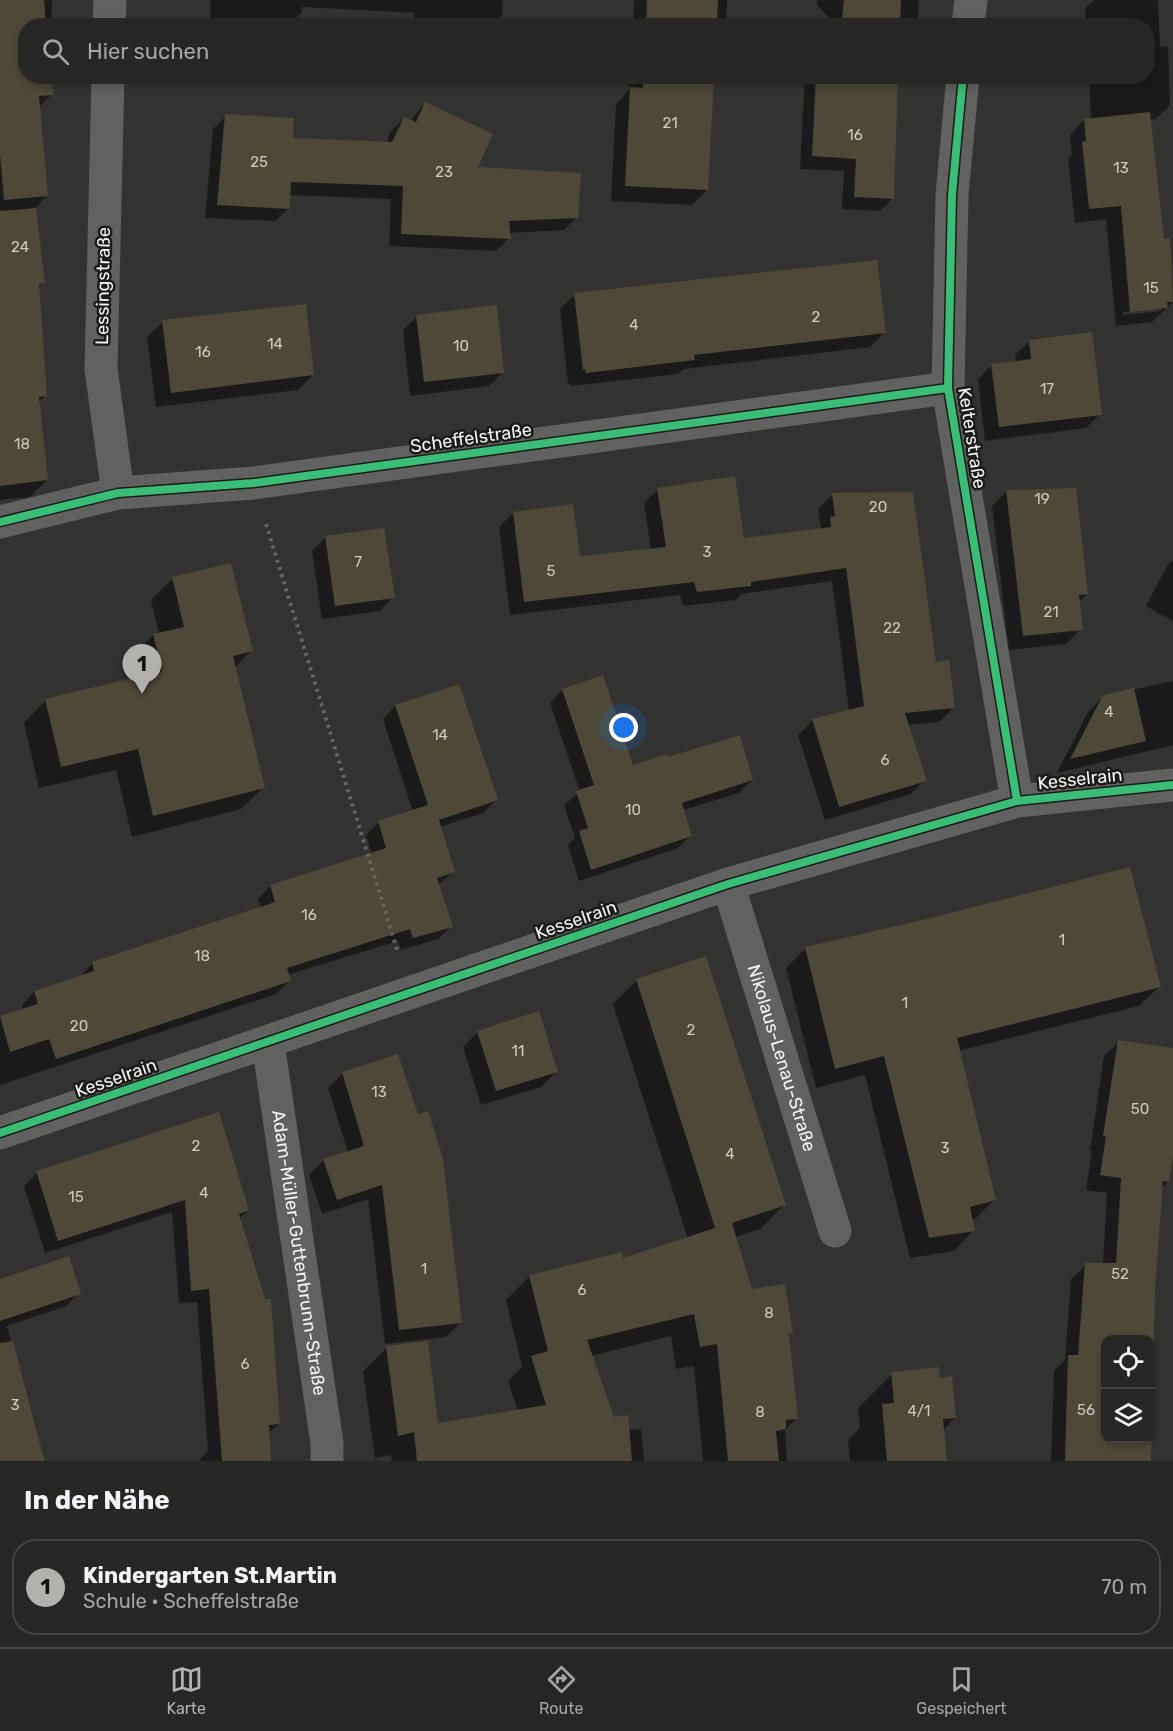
<!DOCTYPE html>
<html lang="de">
<head>
<meta charset="utf-8">
<style>
	:root { --surface:#262625; --page:#2e2e2d; --text:#f1f3f6; --muted:#a4a5a7; --line:#424342; --accent:#b1b1ae }
	body { margin:0; font-family:Rubik,sans-serif; background:var(--page); color:var(--text) }
	.controls { position:absolute; right:18px; bottom:18px; display:grid; overflow:hidden; border-radius:12px; box-shadow:0 3px 9px #0003 }
	.controls button { width:54px; height:54px; display:grid; place-items:center; padding:0; border:0; border-bottom:2px solid var(--line); background:var(--surface); color:var(--text); font:30px sans-serif }
	.you { position:absolute; left:624px; top:728px; width:21px; height:21px; margin:-15px; border:4px solid #fff; border-radius:50%; background:#1a73e8; box-shadow:0 0 0 9px #1a73e833 }
	.badge { display:grid; place-items:center; width:39px; height:39px; border-radius:50%; background:var(--accent); color:#111; font-size:20px; font-weight:700 }
	.pin { position:absolute; translate:-50% -50px; filter:drop-shadow(0 2px 3px #0008) }
	.pin::after { content:''; position:absolute; top:32px; width:21px; height:18px; background:inherit; clip-path:polygon(0 0,100% 0,50% 100%) }
	.list { margin:0; padding:0; list-style:none }
	h2 { display:flex; justify-content:space-between; align-items:center; height:78px; margin:0; padding:0 24px; font-size:26px }
	h2 small { font-size:20px; font-weight:400; color:var(--muted) }
	.list li { display:grid; grid-template-columns:39px 1fr auto; gap:18px; align-items:center; box-sizing:border-box; height:96px; margin:0 12px 12px; padding:0 12px; border:2px solid var(--line); border-radius:24px }
	.list b { display:block; font-size:22px; white-space:nowrap }
	.list p { margin:0; font-size:20px; white-space:nowrap; color:var(--muted) }
	.list em { font-size:20px; font-style:normal; color:var(--muted) }
	.icon { flex:none; width:33px; height:33px; fill:none; stroke:currentColor; stroke-width:2; stroke-linecap:round; stroke-linejoin:round }
	.map { position:relative; flex:none; width:1173px; height:1461px; overflow:hidden }
	.search { position:absolute; background:var(--surface); box-shadow:0 3px 9px #0003; left:18px; right:18px; top:18px; height:66px; display:flex; align-items:center; gap:15px; box-sizing:border-box; padding:0 21px; border-radius:24px; color:var(--muted); font-size:22px }
	.sheet { height:186px; background:var(--surface) }
	nav { display:flex; justify-content:space-around; align-items:center; box-sizing:border-box; height:84px; border-top:2px solid var(--line); background:var(--surface); font-size:16px; color:var(--muted) }
	nav a { display:grid; justify-items:center; gap:3px }
	nav .on { color:var(--accent) }
	.map>svg:first-child { display:block }
</style>
</head>
<body>
<div class="map">
<svg width="1173" height="1461" viewBox="0 0 1173 1461">
	<rect width="100%" height="100%" fill="#323231"/>
	<path fill="#0007" fill-rule="evenodd" d="M52 0 51 26H26V76L52 94 39 107 47 196 35 208 43 282 37 288 46 395 38 403 47 480 30 497 0 500V1Z
		M211 0H503L502 16 493 26H447L441 19 414 18V13L302 7V12L289 25 210 22Z
		M634 0H727L726 26H633Z
		M817 0H919L917 26H831V20L817 5Z
		M1094 0H1158L1160 47 1168 46 1170 105 1156 119 1149 120 1163 240H1168L1173 302 1152 322 1116 326 1106 219 1075 223 1068 158 1072 155 1070 135 1084 120H1091L1089 76H1148V26H1086L1085 8ZM1161 308V311L1123 315V312Z
		M630 76H713L707 190 692 205 611 201 616 104 629 90Z
		M805 76H898L892 199 880 211 842 209 844 171 800 169Z
		M425 103 476 168 577 217 564 230 508 233 509 238 496 251 389 246 391 199 289 195V208L275 221 205 218 213 129 226 116 292 139 386 144 391 131 404 118 410 121Z
		M575 294 884 333 870 347 684 369 678 374 571 386V383L568 384 560 309Z
		M417 316 503 372 489 386 410 396 403 330Z
		M163 322 313 375 298 390 156 407 147 337Z
		M1030 341 1100 414 1086 428 985 441 978 379 992 365 1016 362 1015 355Z
		M658 489 743 540 819 530 821 528 818 509 832 495 934 664 953 708 939 722 907 725 925 780 911 794 825 820 798 735 812 721 849 711 832 581 741 594 736 600 683 606 680 595 510 615 499 527 513 513 579 558 651 550 644 503Z
		M1007 491 1087 594 1078 602 1081 629 1066 644 1009 650 992 506Z
		M326 537 393 597 380 611 322 619 312 551Z
		M1173 560V621L1146 606 1167 566Z
		M229 565 251 651 235 667 263 788 241 809 132 837 116 770 39 788 24 723 45 701 137 678 131 657 153 635 159 634 151 600 172 579Z
		M1173 681V745L1057 773 1088 712 1104 696Z
		M458 686 496 800 483 813 439 827 453 872 438 885 451 927 438 939 401 950 398 941 287 975 289 981 276 994 0 1085V1017L23 1010 22 1005 34 992 80 977 92 963 261 908 258 899 270 886 372 854 366 835 379 822 413 812 383 719 395 706Z
		M562 690 632 767 667 759 752 780 739 793 683 810 691 835 678 848 579 881 568 845 575 838 564 805 580 792 550 703Z
		M806 948 1159 987 1139 1006 958 1051 995 1199 975 1219 971 1220 973 1231 954 1251 910 1258 865 1075 816 1088 786 968Z
		M637 980 784 1205 760 1229 735 1237 751 1290 792 1333 788 1337 796 1419 785 1430 787 1461H703L694 1366 676 1369 671 1336 591 1356 613 1418 628 1430 641 1429 644 1461H392L391 1455 375 1458 363 1371 387 1348 437 1424 518 1411 508 1381 522 1367 506 1300 530 1276 622 1260 688 1239 613 1004Z
		M478 1032 556 1072 541 1087 481 1105 463 1047Z
		M1119 1042 1173 1049V1147L1168 1182 1161 1189 1150 1340H1106V1438L1150 1461H1051L1054 1371 1065 1360 1071 1279 1086 1265 1103 1264 1107 1193 1086 1190 1092 1150H1090L1104 1056Z
		M343 1073 460 1323 446 1337 385 1344 368 1199 322 1214 309 1175 323 1161 348 1152 328 1088Z
		M37 1173 248 1210 239 1219 279 1424 268 1434 270 1461H200V1459L208 1451 197 1302 179 1303 172 1212 45 1253 24 1186Z
		M0 1280 79 1293 66 1306 7 1326 43 1461H0Z
		M892 1374 938 1379 955 1418 943 1430 946 1461H850L848 1440 860 1428 858 1408Z"/>
	<path fill="#4d4837" fill-rule="evenodd" d="M0 0H44L46 26H26V76H51L54 95 39 96 48 196 4 200 0 154Z
		M647 0H718L717 26H646Z
		M844 0H901L900 26H841Z
		M643 76H714L708 190 625 186 630 87 643 88Z
		M816 76H898L894 199 854 197 856 159 812 156Z
		M425 102 493 134 478 167 581 173 578 218 509 221 511 239 401 234 403 186 291 182 290 209 217 205 225 114 294 118 293 138 392 142 404 117 416 122Z
		M1150 112 1164 239 1170 238 1173 302H1167L1168 308 1130 312 1121 206 1089 209 1082 142 1086 141 1084 119Z
		M36 208 45 283 39 284 47 396 39 397 48 480 0 486V211Z
		M877 260 886 333 694 355 695 360 586 373 585 369 583 370 574 293Z
		M306 304 314 375 171 393 162 320Z
		M497 305 504 373 424 382 416 315Z
		M1092 332 1102 415 999 427 991 364 1031 359 1029 340Z
		M735 476 744 538 831 527 830 517 835 516 832 493 913 492 936 662 949 660 955 708 905 713 927 781 839 807 812 719 864 706 846 568 751 582V586L697 592 694 582 524 602 513 512 573 504 580 556 666 547 657 488Z
		M1076 488 1088 594 1079 595 1083 630 1023 636 1006 490Z
		M384 528 395 598 335 606 325 536Z
		M231 563 253 651 233 656 265 788 153 816 138 749 61 767 45 699 162 671 153 634 184 627 172 577Z
		M603 675 633 765 667 754 668 757 740 735 753 780 682 803 692 836 591 870 579 831 588 828 576 791 594 785 562 689Z
		M459 684 498 800 439 820 455 872 437 878 453 927 413 938 410 929 287 968 291 981 56 1059 49 1039 10 1052 0 1016 38 1004 34 991 94 971 92 962 275 902 270 885 386 848 378 821 428 805 395 705Z
		M1134 688 1146 741 1070 759 1103 695Z
		M1130 867 1161 987 957 1038 996 1200 970 1207 975 1231 929 1238 884 1056 835 1069 805 947 935 917Z
		M706 956 786 1205 732 1223 752 1289 785 1284 793 1334H789L798 1419 786 1420V1429L776 1431 779 1461H728L717 1344 700 1347 694 1314 587 1340 614 1417 628 1415 632 1461H417L414 1432 398 1436 386 1346 428 1341 438 1423 546 1405 531 1356 548 1351 529 1275 622 1252 623 1258 715 1228 636 979Z
		M539 1011 558 1072 496 1091 477 1031Z
		M1118 1040 1173 1048V1157L1169 1182 1163 1181 1155 1290 1151 1461H1065L1068 1355H1078L1085 1263H1116L1121 1178 1100 1175 1106 1136H1103ZM1106 1340H1150V1438H1106Z
		M398 1054 418 1114 428 1111 443 1158 462 1323 399 1330 382 1185 337 1200 323 1159 364 1146 342 1072Z
		M219 1112 249 1210 239 1214 265 1299H271L280 1424 269 1425 271 1461H222L209 1289 191 1291 185 1200 58 1241 36 1171Z
		M69 1256 81 1294 0 1321V1279Z
		M13 1341 38 1437 45 1461H0V1343Z
		M939 1367 940 1378 952 1376 956 1418 943 1419 947 1461H887L882 1404 894 1403 891 1372Z"/>
	<g fill="none" stroke-linecap="round" stroke-linejoin="round">
		<path stroke="#656564" stroke-width="4" stroke-dasharray="3 4.5" stroke-linecap="butt" d="M266 524 398 953"/>
		<g stroke="#616160" stroke-width="33">
			<path d="M109 26 110 0"/>
			<path d="M968 26 971 0"/>
			<path d="M108 76 101 369 118 493"/>
			<path d="M963 76 952 195 948 388 1017 801"/>
			<path d="M0 522 118 493 254 483 948 388"/>
			<path id="s1" d="M728 884 835 1231"/>
			<path id="s2" d="M268 1043 327 1443V1461"/>
			<path d="M0 1133 728 884 1017 801 1173 785"/>
		</g>
		<defs>
			<path id="cycleway" d="M963 76 952 195 948 388 1017 801
				M0 522 118 493 254 483 948 388
				M0 1133 728 884 1017 801 1173 785"/>
		</defs>
		<use href="#cycleway" stroke="#1b1b19" stroke-width="11"/>
		<use href="#cycleway" stroke="#3abd76" stroke-width="8"/>
	</g>
	<g text-anchor="middle" dominant-baseline="central" stroke-width="5" stroke-linejoin="round" paint-order="stroke">
		<g font-size="15" fill="#cbcac3">
			<text x="670" y="123">21</text>
			<text x="855" y="135">16</text>
			<text x="259" y="162">25</text>
			<text x="1121" y="168">13</text>
			<text x="444" y="172">23</text>
			<text x="20" y="247">24</text>
			<text x="1151" y="288">15</text>
			<text x="816" y="317">2</text>
			<text x="634" y="325">4</text>
			<text x="275" y="344">14</text>
			<text x="461" y="346">10</text>
			<text x="203" y="352">16</text>
			<text x="1047" y="389">17</text>
			<text x="22" y="444">18</text>
			<text x="1042" y="499">19</text>
			<text x="878" y="507">20</text>
			<text x="707" y="552">3</text>
			<text x="358" y="562">7</text>
			<text x="551" y="571">5</text>
			<text x="1051" y="612">21</text>
			<text x="892" y="628">22</text>
			<text x="1109" y="712">4</text>
			<text x="440" y="735">14</text>
			<text x="885" y="760">6</text>
			<text x="633" y="810">10</text>
			<text x="309" y="915">16</text>
			<text x="1062" y="940">1</text>
			<text x="202" y="956">18</text>
			<text x="905" y="1003">1</text>
			<text x="79" y="1026">20</text>
			<text x="691" y="1030">2</text>
			<text x="518" y="1051">11</text>
			<text x="379" y="1092">13</text>
			<text x="1140" y="1109">50</text>
			<text x="196" y="1146">2</text>
			<text x="945" y="1148">3</text>
			<text x="730" y="1154">4</text>
			<text x="204" y="1193">4</text>
			<text x="76" y="1197">15</text>
			<text x="424" y="1269">1</text>
			<text x="1120" y="1274">52</text>
			<text x="582" y="1290">6</text>
			<text x="769" y="1313">8</text>
			<text x="245" y="1364">6</text>
			<text x="15" y="1405">3</text>
			<text x="1086" y="1410">56</text>
			<text x="919" y="1411">4/1</text>
			<text x="760" y="1412">8</text>
		</g>
		<g font-size="18" fill="#f5f5f2" stroke="#1b1b19">
			<text transform="translate(103 286) rotate(-89)">Lessingstraße</text>
			<text transform="translate(471 438) rotate(-8)">Scheffelstraße</text>
			<text transform="translate(972 438) rotate(81)">Kelterstraße</text>
			<text transform="translate(1080 779) rotate(-6)">Kesselrain</text>
			<text transform="translate(576 920) rotate(-19)">Kesselrain</text>
			<text stroke="none"><textPath href="#s1" startOffset="182">Nikolaus-Lenau-Straße</textPath></text>
			<text transform="translate(116 1078) rotate(-19)">Kesselrain</text>
			<text stroke="none"><textPath href="#s2" startOffset="212">Adam-Müller-Guttenbrunn-Straße</textPath></text>
		</g>
	</g>
</svg>
<div class="controls">
<button><svg class="icon" aria-label="locate" viewBox="0 0 24 24"><circle cx="12" cy="12" r="6"/><path d="M12 2v4M12 18v4M2 12h4M18 12h4"/></svg></button>
<button><svg class="icon" aria-label="layers" viewBox="0 0 24 24"><path d="M12 4l9 5-9 5-9-5zM3 14l9 5 9-5"/></svg></button>
</div>
<div class="you"></div>
<div class="pin badge" style="left:142px;top:694px">1</div>
<div class="search"><svg class="icon" aria-label="search" viewBox="0 0 24 24"><circle cx="10" cy="10" r="6"/><path d="M15 15l6 6"/></svg>Hier suchen</div>
</div>
<section class="sheet">
<h2>In der Nähe<small></small></h2>
<ul class="list">
<li><span class="badge">1</span><div><b>Kindergarten St.Martin</b><p>Schule · Scheffelstraße</p></div><em>70 m</em></li>
</ul>
</section>
<nav>
<a class="on"><svg class="icon" aria-label="map" viewBox="0 0 24 24"><path d="M3 6l6-2 6 2 6-2v14l-6 2-6-2-6 2zM9 4v14M15 6v14"/></svg>Karte</a>
<a><svg class="icon" aria-label="directions" viewBox="0 0 24 24"><path d="M12 3l9 9-9 9-9-9zM9 14v-3h6M13 9l2 2-2 2"/></svg>Route</a>
<a><svg class="icon" aria-label="saved" viewBox="0 0 24 24"><path d="M7 4h10v16l-5-4-5 4z"/></svg>Gespeichert</a>
</nav>
</body>
</html>
